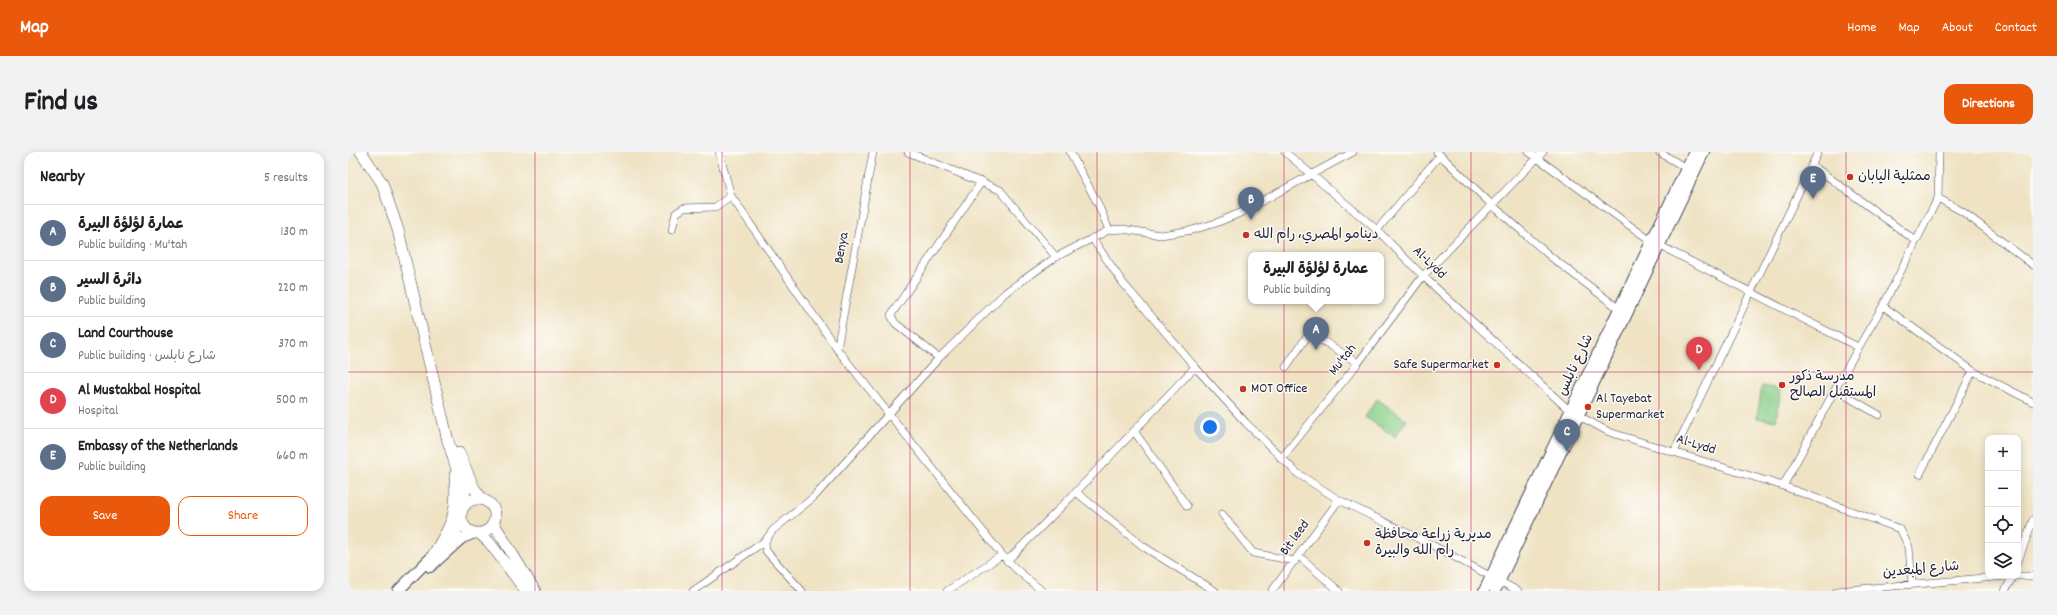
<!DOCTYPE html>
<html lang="en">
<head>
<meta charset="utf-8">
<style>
	:root { --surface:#fff; --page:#f2f2f2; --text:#202124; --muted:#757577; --line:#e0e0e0; --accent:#ea580c }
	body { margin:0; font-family:Dekko,"Playpen Sans Arabic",sans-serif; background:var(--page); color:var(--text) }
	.controls { position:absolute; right:12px; bottom:12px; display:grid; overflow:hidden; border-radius:8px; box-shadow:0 2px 10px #0003 }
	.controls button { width:36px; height:36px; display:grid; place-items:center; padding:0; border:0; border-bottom:1px solid var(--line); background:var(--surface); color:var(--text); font:20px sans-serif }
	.you { position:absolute; left:862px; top:275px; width:14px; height:14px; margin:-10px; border:3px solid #fff; border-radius:50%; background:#1a73e8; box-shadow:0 0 0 6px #1a73e833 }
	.badge { display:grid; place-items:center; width:26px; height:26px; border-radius:50%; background:var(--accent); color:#fff; font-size:13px; font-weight:700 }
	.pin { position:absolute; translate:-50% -33px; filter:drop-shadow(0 1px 2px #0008) }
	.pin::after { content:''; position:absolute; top:21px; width:14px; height:12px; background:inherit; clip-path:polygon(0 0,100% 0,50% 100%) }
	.popup { position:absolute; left:900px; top:100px; width:136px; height:52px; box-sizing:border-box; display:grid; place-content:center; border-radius:8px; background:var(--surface); filter:drop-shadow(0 1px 3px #0005); font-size:13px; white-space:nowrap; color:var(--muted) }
	.popup b { font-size:15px; color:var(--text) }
	.popup::after { content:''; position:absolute; left:50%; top:100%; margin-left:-8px; border:8px solid transparent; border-top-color:var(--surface) }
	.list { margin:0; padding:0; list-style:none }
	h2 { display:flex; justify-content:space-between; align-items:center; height:52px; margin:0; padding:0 16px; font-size:17px }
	h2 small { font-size:13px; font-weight:400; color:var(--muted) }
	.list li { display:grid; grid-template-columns:26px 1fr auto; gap:12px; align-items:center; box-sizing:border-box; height:56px; padding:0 16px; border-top:1px solid var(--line) }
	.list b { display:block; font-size:15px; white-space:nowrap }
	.list p { margin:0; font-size:13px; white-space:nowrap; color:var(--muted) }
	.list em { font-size:13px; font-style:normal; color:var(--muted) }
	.actions { display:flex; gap:8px; padding:12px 16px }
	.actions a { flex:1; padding:9px 0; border:1px solid var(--accent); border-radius:12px; text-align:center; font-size:14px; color:var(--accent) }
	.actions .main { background:var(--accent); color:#fff }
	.icon { flex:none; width:22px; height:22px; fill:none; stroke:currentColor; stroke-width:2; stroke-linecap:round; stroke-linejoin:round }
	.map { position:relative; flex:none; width:1685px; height:439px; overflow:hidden; border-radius:12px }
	header { display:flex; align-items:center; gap:24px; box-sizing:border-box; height:56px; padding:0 20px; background:var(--accent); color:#fff }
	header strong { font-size:19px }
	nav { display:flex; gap:22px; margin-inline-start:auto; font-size:14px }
	.intro { display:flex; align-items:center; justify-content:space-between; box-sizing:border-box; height:96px; padding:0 24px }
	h1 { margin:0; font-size:28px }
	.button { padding:10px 18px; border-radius:12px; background:var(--accent); color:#fff; font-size:14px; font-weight:700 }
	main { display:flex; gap:24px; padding:0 24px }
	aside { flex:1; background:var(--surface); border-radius:12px; box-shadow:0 2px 10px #0003 }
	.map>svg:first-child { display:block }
</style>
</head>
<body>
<header>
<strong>Map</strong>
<nav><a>Home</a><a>Map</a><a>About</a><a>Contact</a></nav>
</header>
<div class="intro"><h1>Find us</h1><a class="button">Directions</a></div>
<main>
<aside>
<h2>Nearby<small>5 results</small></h2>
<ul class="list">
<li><span class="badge" style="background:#5c6f8a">A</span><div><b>عمارة لؤلؤة البيرة</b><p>Public building · Mu'tah</p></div><em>130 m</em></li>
<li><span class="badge" style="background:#5c6f8a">B</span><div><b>دائرة السير</b><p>Public building</p></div><em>220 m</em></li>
<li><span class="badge" style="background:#5c6f8a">C</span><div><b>Land Courthouse</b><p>Public building · شارع نابلس</p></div><em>370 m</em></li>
<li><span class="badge" style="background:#e0444e">D</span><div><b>Al Mustakbal Hospital</b><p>Hospital</p></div><em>500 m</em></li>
<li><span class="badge" style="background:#5c6f8a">E</span><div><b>Embassy of the Netherlands</b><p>Public building</p></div><em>660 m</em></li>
</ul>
<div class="actions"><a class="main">Save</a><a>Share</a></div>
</aside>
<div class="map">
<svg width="1685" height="439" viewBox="0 0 1685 439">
	<rect width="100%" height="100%" fill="#fdfcf7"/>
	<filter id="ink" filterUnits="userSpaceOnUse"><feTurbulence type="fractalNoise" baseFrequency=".025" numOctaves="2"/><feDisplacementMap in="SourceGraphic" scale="8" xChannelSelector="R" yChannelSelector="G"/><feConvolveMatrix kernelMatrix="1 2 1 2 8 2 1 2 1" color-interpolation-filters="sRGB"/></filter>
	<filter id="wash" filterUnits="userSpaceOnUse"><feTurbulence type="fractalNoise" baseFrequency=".012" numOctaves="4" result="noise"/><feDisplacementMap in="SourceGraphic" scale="16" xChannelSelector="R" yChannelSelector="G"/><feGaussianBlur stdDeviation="0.9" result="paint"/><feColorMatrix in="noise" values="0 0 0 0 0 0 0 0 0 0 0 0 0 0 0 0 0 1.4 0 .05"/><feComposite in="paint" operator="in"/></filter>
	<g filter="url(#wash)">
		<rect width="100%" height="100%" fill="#efe3c4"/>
		<path fill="#8ace88" stroke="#567862" d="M1414 234 1433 237 1428 269 1409 266Z
			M1029 247 1059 268 1047 285 1017 265Z"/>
	</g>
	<g filter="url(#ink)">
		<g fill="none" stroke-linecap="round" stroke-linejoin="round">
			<defs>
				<path id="street" d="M371 0 383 44 489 197 654 403 668 417 694 439
					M560 0 652 38 708 105
					M722 0 750 52 761 78
					M937 0 1029 78 1075 124 1222 259 1261 280 1435 334C1468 274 1499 212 1535 154L1625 219 1685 250
					M1089 0 1143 52 1203 105 1274 159
					M1181 0 1303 89 1510 195
					M1311 0 1338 16
					M1464 13 1568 89
					M1590 46 1615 60 1685 113
					M324 78 328 61 336 56 367 55 383 44
					M1029 78 1092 3
					M744 86 775 131 847 215 898 271 949 321 991 348 1084 393 1170 439
					M1535 154 1590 46 1591 0
					M489 197 525 0
					M591 206 547 171 543 163 634 29
					M938 215 960 183 977 190 1010 211
					M1488 238 1531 263
					M786 279 839 354
					M1326 300 1470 0
					M933 307 1010 211 1075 124 1195 0
					M1572 322 1625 219
					M1435 334 1552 377 1561 395 1564 432
					M728 340 796 395 867 439
					M874 362 905 401 947 409
					M951 404 991 439
					M659 409 728 340 847 215
					M1670 409 1685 368
					M1670 424H1685
					M345 439 417 389
					M454 439 418 399 417 389 425 378 466 345 591 206 658 140 708 105 761 78 774 77 813 83 844 78 868 71 892 61 1005 0
					M599 439 654 403
					M924 439 991 348
					M1489 439 1659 424
					M1657 439 1665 424"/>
				<path id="secondary" d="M82 415 114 386 127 381
					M50 439 106 382 111 375 113 368
					M1136 439 1346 0
					M1147 439 1356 0"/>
				<path id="primary" d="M13 0 34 31 50 78 100 289 117 343 116 353
					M111 301 126 336 134 347
					M113 364a17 17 0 1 1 34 0a17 17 0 1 1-34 0Z
					M146 372 187 439
					M131 381 141 390 178 439
					M85 403C105 371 110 361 107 323"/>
			</defs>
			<use href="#street" stroke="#413f50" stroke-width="8"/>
			<use href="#secondary" stroke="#413f50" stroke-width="12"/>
			<use href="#primary" stroke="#413f50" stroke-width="12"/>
			<use href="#street" stroke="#fff" stroke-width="7"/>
			<use href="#secondary" stroke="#fff" stroke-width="10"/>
			<use href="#primary" stroke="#fff" stroke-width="11"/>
		</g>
	</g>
	<path fill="none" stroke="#c2185b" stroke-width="1" stroke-opacity="0.55" d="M187 0V439M374 0V439M562 0V439M749 0V439M936 0V439M1123 0V439M1311 0V439M1498 0V439M0 220H1685"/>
	<g fill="#c8321e" stroke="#fdfcf7" stroke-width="1.5">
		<circle cx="1502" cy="25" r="4"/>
		<circle cx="898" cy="83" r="4"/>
		<circle cx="1149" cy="213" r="4"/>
		<circle cx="1434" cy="233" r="4"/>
		<circle cx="895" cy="237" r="4"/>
		<circle cx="1240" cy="255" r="4"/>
		<circle cx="1019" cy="391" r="4"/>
	</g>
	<g text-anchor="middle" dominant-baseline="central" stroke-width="3" stroke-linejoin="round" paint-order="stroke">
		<g font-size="14" fill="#22223b" stroke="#fdfcf7" text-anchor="start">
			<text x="1510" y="25">ممثلية اليابان</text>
			<text x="906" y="83">دينامو المصري، رام الله</text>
			<text x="1141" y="213" text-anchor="end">Safe Supermarket</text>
			<text x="1442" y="225">مدرسة ذكور<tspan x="1442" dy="16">المستقبل الصالح</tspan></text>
			<text x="903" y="237">MOT Office</text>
			<text x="1248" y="247">Al Tayebat<tspan x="1248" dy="16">Supermarket</tspan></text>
			<text x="1027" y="383">مديرية زراعة محافظة<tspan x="1027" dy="16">رام الله والبيرة</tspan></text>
		</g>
		<g font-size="14" fill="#22223b" stroke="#fdfcf7">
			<text transform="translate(494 96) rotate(-80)">Benya</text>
			<text transform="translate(1081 111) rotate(44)">Al-Lydd</text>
			<text transform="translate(995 208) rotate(-52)">Mu'tah</text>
			<text transform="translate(1228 213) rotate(-65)">شارع نابلس</text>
			<text transform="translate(1348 293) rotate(17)">Al-Lydd</text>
			<text transform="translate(947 386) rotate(-54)">Bit leed</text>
			<text transform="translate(1573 418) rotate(-5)">شارع المبعدين</text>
		</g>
	</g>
</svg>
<div class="controls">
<button>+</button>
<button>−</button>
<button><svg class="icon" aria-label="locate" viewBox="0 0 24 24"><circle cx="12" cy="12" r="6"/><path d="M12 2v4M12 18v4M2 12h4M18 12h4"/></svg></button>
<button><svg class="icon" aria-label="layers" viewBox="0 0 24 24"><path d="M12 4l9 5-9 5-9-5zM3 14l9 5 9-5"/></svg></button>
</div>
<div class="you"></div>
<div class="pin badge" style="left:968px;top:198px;background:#5c6f8a">A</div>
<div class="popup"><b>عمارة لؤلؤة البيرة</b>Public building</div>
<div class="pin badge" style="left:903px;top:68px;background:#5c6f8a">B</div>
<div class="pin badge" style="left:1219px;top:300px;background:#5c6f8a">C</div>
<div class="pin badge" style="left:1351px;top:218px;background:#e0444e">D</div>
<div class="pin badge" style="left:1465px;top:47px;background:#5c6f8a">E</div>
</div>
</main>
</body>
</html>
